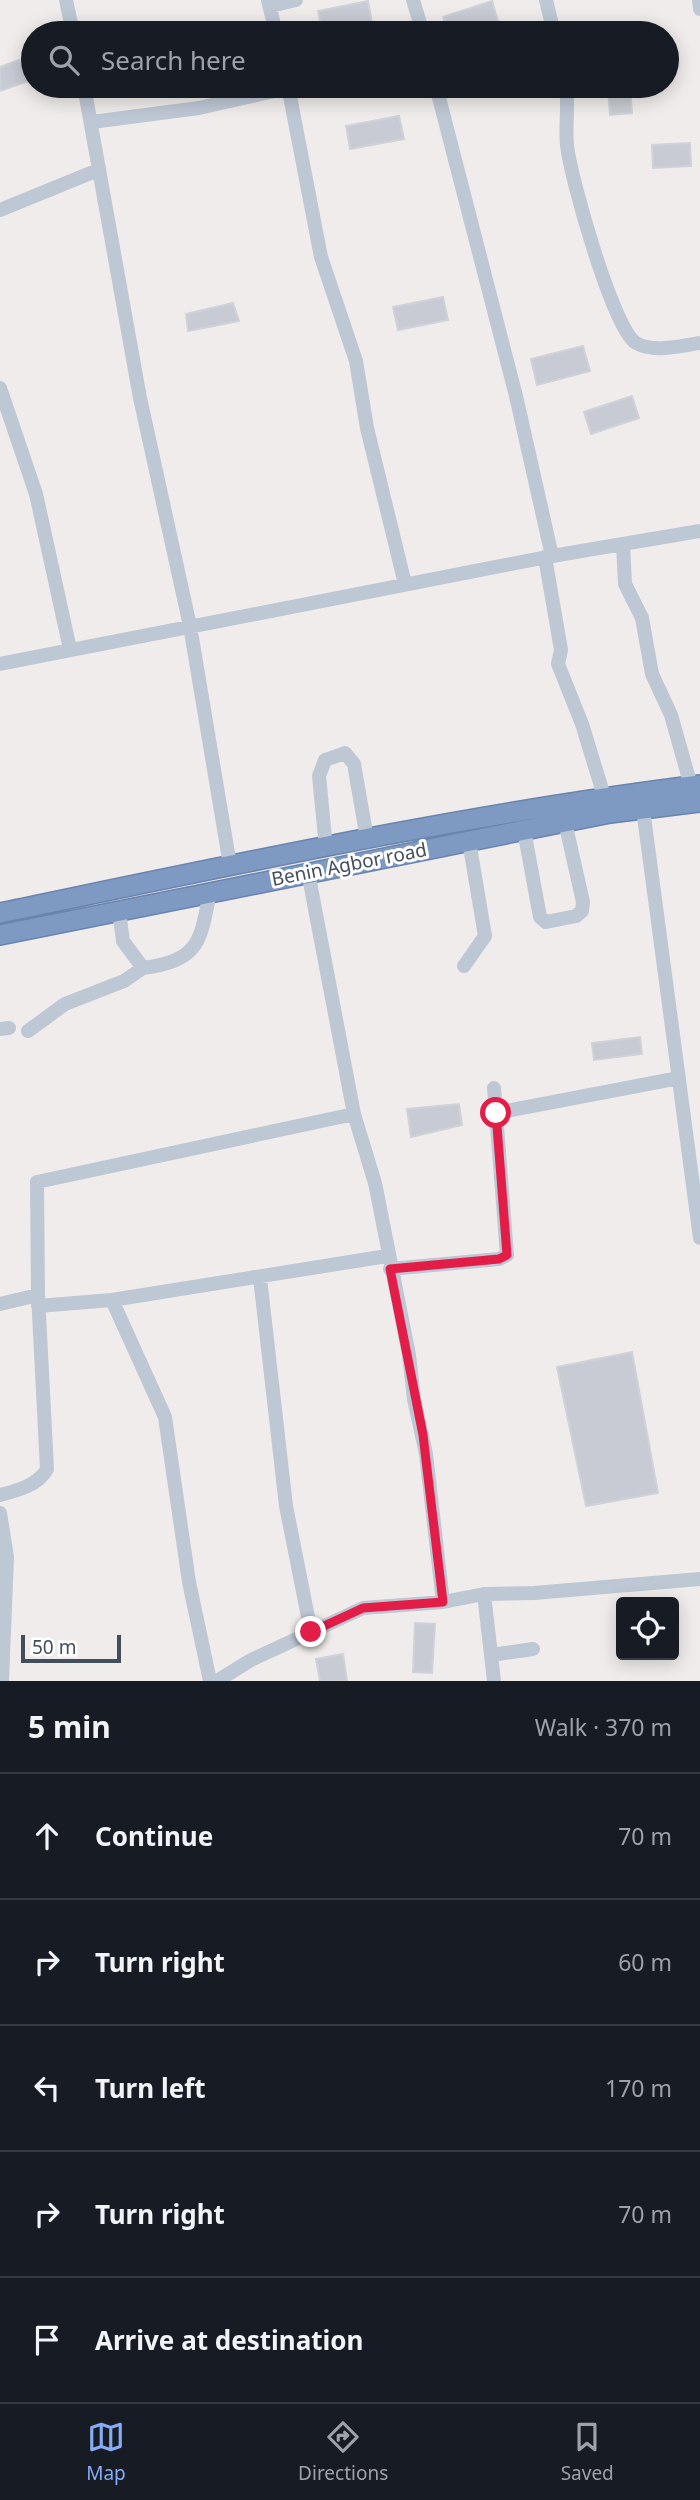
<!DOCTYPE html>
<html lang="en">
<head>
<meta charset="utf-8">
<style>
	:root { --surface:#171b24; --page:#20242c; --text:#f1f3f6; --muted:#9ea1a6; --line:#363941; --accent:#87acf4 }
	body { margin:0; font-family:"Noto Sans",sans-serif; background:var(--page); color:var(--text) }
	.controls { position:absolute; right:21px; bottom:21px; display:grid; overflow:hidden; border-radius:7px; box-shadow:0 4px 18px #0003 }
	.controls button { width:63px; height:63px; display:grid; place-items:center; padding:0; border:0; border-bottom:2px solid var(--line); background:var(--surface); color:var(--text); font:35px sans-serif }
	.scale { position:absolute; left:21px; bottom:18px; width:100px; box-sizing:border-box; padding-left:7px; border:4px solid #434e5c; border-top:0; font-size:19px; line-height:24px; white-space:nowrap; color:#434e5c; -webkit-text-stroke:5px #fff; paint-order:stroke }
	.stop { position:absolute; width:21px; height:21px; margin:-16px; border:5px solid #e11d48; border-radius:50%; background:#fff }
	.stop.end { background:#e11d48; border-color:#fff; box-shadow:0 2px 7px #0008 }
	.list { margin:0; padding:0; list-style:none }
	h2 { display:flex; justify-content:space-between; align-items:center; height:91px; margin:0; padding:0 28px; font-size:30px }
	h2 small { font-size:23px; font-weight:400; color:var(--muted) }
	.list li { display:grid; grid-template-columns:46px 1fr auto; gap:21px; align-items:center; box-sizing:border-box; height:126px; padding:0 28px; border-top:2px solid var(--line) }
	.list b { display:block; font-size:26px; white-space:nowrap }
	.list em { font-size:23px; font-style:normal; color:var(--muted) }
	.icon { flex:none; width:38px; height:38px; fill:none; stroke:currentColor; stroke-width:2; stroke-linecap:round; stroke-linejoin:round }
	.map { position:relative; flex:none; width:700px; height:1681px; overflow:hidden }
	.search { position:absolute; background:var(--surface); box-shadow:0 4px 18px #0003; left:21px; right:21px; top:21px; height:77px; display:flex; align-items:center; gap:18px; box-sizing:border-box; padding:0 24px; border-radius:38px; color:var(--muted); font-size:26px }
	.sheet { height:721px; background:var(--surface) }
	nav { display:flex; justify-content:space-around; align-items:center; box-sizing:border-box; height:98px; border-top:2px solid var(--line); background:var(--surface); font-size:19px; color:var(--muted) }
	nav a { display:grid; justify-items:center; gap:4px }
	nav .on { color:var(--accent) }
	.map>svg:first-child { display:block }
</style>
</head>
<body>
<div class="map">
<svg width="700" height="1681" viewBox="0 0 700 1681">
	<rect width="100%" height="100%" fill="#f0ecec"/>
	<path fill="#c8cbd3" stroke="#d0d2d9" stroke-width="2" d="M368 1 372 23 322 32 318 11Z
		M492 1 500 28 484 33H448L443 17Z
		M19 60 29 81 0 91V67Z
		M630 88 632 113 610 115 608 90Z
		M399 116 404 139 350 149 346 126Z
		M690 143 691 166 653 168 652 145Z
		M443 297 448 320 398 330 393 307Z
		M233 303 239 321 188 331 186 314Z
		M583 346 590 371 537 385 531 359Z
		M632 396 639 418 591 434 584 412Z
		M640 1037 642 1054 594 1060 592 1043Z
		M459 1104 462 1125 411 1137 407 1109Z
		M632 1352 658 1493 586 1506 557 1367Z
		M415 1623 435 1624 432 1673 413 1672Z
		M343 1654 347 1681H320L316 1659Z"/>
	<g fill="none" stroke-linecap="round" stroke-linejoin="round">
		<defs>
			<path id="highway" d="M0 913C232 865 465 814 700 785
				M0 935 610 813 700 802"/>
		</defs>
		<use href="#highway" stroke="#6984ae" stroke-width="22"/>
		<path stroke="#bec7d4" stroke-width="14" d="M66 0 73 33
			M268 0 276 33
			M413 0 423 33
			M546 0 554 33
			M699 0 700 9
			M270 6 296 0
			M84 86 140 398 190 626 230 865
			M288 86 321 257 356 361 367 428 405 584
			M436 86 516 396 552 556
			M566 86C569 105 565 126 567 145 570 176 613 329 636 343 654 353 680 346 700 343
			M92 122 199 108 288 88
			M0 210 98 170
			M0 388 36 494 70 649
			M623 544 625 584 642 618 652 674 671 715 691 786
			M545 557 561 650 558 664 582 724 604 796
			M0 664 552 556 700 531
			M643 809 700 1238
			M524 830 540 917 546 922 576 916 582 911 583 902 565 822
			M326 848 319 776 325 760 345 753 354 764 367 839
			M308 872 354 1114 375 1183 409 1355 414 1399 426 1454 443 1602
			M119 911 123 941 143 968C200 960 200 942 210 892
			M464 966 485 936 469 841
			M0 1029 9 1028
			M28 1031 65 1004 124 981 143 968
			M494 1088 496 1113 679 1078
			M390 1269 499 1259 507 1255 496 1113
			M260 1278 286 1506 311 1632
			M112 1300 165 1417 189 1582 210 1681
			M0 1304 38 1295
			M38 1306 112 1300 387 1256
			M0 1495C16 1491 39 1485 47 1469L38 1295 37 1182 354 1114
			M0 1513 7 1557 2 1681
			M484 1594 494 1681
			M491 1655 533 1649
			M217 1681 251 1660 363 1608 443 1602 484 1594 534 1593 700 1579"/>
		<use href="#highway" stroke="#7e99c2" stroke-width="19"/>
	</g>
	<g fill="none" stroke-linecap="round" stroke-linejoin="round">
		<path stroke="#e11d48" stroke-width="9" d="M311 1632 363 1608 443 1602 423 1435 390 1269 499 1259 507 1255 496 1113"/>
	</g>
	<g text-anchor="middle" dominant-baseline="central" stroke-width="6" stroke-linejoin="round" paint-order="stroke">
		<g font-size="19" fill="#434e5c" stroke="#fff">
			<text transform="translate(349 864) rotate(-11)">Benin Agbor road</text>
		</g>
	</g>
</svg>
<div class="controls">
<button><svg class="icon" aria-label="locate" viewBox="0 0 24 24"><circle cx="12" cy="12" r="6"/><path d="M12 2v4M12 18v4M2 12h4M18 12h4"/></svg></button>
</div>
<div class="scale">50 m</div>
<div class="stop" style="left:496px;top:1113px"></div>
<div class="stop end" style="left:311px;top:1632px"></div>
<div class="search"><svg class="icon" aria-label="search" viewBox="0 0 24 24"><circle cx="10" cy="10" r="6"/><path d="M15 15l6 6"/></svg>Search here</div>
</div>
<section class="sheet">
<h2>5 min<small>Walk · 370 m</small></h2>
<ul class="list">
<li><svg class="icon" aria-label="ahead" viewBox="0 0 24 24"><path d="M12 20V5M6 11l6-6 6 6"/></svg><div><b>Continue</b></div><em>70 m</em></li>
<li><svg class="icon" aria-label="right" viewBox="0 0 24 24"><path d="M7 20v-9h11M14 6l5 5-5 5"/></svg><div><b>Turn right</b></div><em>60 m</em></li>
<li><svg class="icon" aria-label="left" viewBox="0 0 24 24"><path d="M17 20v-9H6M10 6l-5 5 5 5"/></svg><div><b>Turn left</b></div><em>170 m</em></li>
<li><svg class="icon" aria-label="right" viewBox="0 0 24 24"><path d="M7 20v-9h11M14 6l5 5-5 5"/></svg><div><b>Turn right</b></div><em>70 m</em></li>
<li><svg class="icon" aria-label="arrive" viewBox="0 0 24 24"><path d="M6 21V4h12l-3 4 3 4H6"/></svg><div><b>Arrive at destination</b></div></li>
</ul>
</section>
<nav>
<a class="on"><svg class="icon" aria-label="map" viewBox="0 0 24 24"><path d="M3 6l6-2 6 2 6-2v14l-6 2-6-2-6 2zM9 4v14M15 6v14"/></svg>Map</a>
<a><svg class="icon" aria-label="directions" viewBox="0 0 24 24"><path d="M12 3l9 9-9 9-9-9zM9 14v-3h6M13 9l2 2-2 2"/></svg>Directions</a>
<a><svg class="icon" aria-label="saved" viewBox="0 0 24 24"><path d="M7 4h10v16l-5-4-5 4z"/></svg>Saved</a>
</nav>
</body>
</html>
